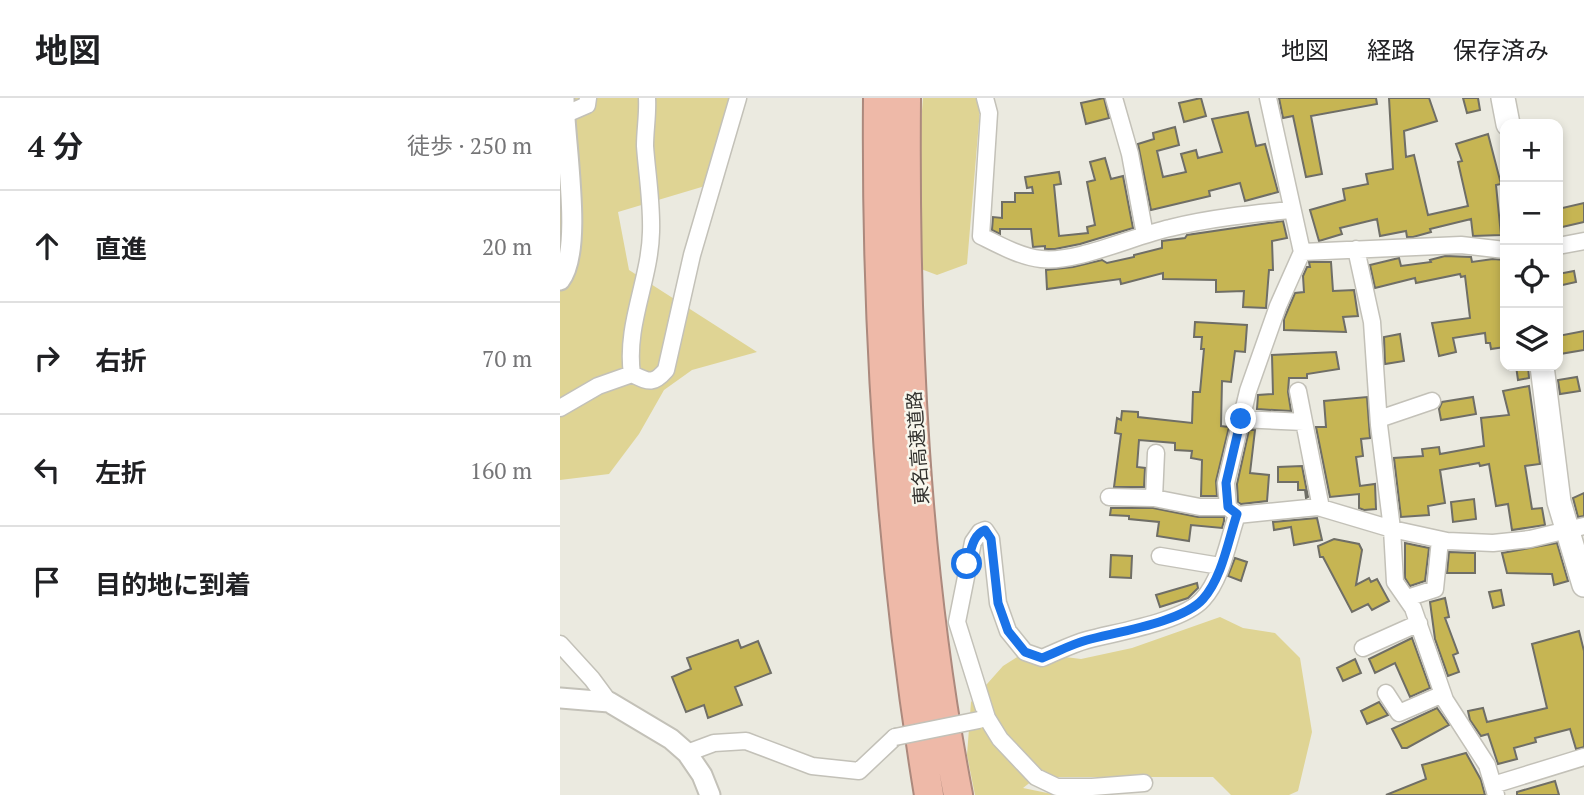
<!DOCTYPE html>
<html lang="ja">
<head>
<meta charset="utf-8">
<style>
	:root { --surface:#fff; --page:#f6f6f6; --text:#202124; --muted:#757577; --line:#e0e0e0 }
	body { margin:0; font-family:"PT Serif","Noto Sans JP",serif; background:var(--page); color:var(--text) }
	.controls { position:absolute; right:21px; top:21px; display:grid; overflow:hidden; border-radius:14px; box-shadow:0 4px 10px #0003 }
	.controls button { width:63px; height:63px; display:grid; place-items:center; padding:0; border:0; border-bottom:2px solid var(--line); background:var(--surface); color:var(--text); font:35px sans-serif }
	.stop { position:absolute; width:21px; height:21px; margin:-16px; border:5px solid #1a73e8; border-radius:50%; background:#fff }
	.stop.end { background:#1a73e8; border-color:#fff; box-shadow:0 2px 7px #0008 }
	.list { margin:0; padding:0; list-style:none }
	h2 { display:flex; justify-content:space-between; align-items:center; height:91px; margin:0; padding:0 28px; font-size:30px }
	h2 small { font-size:23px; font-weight:400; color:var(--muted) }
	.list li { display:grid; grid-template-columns:46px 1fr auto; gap:21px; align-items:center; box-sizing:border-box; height:112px; padding:0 28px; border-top:2px solid var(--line) }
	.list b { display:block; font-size:26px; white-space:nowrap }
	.list em { font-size:23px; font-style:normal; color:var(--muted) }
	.icon { flex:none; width:38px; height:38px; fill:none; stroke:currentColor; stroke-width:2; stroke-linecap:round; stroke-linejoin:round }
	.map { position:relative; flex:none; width:1024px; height:697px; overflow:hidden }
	header { display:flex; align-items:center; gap:42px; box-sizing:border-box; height:98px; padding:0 35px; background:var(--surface); border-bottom:2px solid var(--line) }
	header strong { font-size:33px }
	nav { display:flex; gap:38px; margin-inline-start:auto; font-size:24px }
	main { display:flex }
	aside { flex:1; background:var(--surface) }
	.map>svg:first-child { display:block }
</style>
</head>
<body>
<header>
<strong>地図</strong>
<nav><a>地図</a><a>経路</a><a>保存済み</a></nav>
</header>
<main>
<aside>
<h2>4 分<small>徒歩 · 250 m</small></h2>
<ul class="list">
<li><svg class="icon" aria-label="ahead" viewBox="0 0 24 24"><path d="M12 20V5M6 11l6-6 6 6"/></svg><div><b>直進</b></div><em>20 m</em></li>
<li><svg class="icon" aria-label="right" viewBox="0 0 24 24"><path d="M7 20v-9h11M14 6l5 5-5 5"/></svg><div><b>右折</b></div><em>70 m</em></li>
<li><svg class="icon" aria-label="left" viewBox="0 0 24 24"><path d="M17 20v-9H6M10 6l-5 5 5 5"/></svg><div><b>左折</b></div><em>160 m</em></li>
<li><svg class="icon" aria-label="arrive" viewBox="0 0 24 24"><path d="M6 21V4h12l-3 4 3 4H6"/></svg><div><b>目的地に到着</b></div></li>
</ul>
</aside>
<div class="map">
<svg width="1024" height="697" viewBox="0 0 1024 697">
	<rect width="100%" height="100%" fill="#ebeae0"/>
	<path fill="#dfd494" d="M0 0H179L145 88 58 114 69 172 197 254 132 272 104 292 79 336 49 376 0 382Z
		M363 0H421L407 166 377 177 361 171 354 116Z
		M660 519 683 530 715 535 740 560 752 634 738 693 729 697H671L653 679H477L463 690 497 697H415L407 657 411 604 443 568 465 554 521 561 572 550Z"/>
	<path fill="#c6b553" stroke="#6f6e66" stroke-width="2" d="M544 0 549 20 526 26 521 5Z
		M641 0 646 18 624 24 619 5Z
		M719 0H816L817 6 751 18 762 76 746 79 733 18 723 20Z
		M829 0H869L877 23 844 33 846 59 854 57 868 117 908 108 898 64 902 63 896 46 928 36 941 86 936 87 941 137 913 138 911 121 870 131 871 134 853 139H847L846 133 820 138 817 121 780 130 782 136 759 143 750 112 785 102 783 91 808 86 806 76 833 71Z
		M903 0H918L920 12 907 15Z
		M688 14 696 48 705 46 718 94 685 103 680 85 649 93 650 98 591 112 578 46 594 41 593 35 615 29 619 47 597 53 603 79 626 74 621 56 636 52 638 60 662 54 652 21Z
		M545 60 551 81 563 78 573 130 520 146 495 151H485V148L473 149 471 131H440V136L432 132 433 119 442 120V104H455V95H473L472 89 467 90 465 79 499 74 501 86 494 87 499 138 528 135 527 129 535 127 527 84 535 82 530 64Z
		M1024 105V124L998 130V111Z
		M723 123 727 140 712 143 713 172H709L706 210 683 209 684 193 656 194V182L603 181V175L561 186 560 181 487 191 486 172 513 169 542 162 547 165 574 159V157L602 150V143L625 140 627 137Z
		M885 158 911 159 912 164 933 161 945 162V249L931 251 930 245H926L925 235 893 240 896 254 879 258 872 225 910 220 905 178 901 179 900 176 856 185 855 180 815 190 810 167 839 160 841 168 871 164 870 162Z
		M749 164H771L773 193 794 192 798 218 783 219 786 234 724 232V221L735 195 744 194 743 178 747 169H750Z
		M1014 173 1016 184 998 188V176Z
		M635 224 687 227 685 254 675 253 671 284 662 283 661 328 669 329 656 383 657 398H641L642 362 631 360 632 353 615 352V345L579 342 577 369 585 370 584 389H554L561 336 555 335 557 320 561 322 562 313 578 314V319L632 325 633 294H640L644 251H641L642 239H634Z
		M1024 233V252L1000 256 998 238Z
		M840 236 844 263 825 266 824 239Z
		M776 254 779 271 747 276V280H729L728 294 731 313 697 311 698 297 713 296 712 257Z
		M956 268H968L969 280 958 282Z
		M1017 279 1020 293 1000 296 998 282Z
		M969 288 980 366 965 368 972 411 982 410 985 427 952 432 948 406 936 408 929 366 920 368 919 365 880 372 885 405 868 408 869 417 841 419 834 360 863 358 862 351 879 349 880 356 924 348 921 320 949 317 943 293Z
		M807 299 810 340 801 341 803 358 796 359 800 388 815 386 816 411 804 412 799 410V396L770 399 756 329H766L764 303Z
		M913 299 916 316 881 322 879 311 882 304Z
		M689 332H695L690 375 709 377 707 403 681 406 678 404 677 386Z
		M742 368 748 399 746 400 745 392H738V384H718V369Z
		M1024 395V418L1018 419 1013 400Z
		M914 401 916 421 893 424 891 404Z
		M551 410H593L638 419H664V423L662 430 631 427 629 443 597 438 599 424 569 421V418L550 417Z
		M757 420 762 442 734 447 731 429 714 432 713 424Z
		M774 441 799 446 802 452 796 487 809 480 811 484 817 481 829 503 812 512 808 506 792 514 763 459H760L758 448Z
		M845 445 869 450 865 483 850 488 845 480Z
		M997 445 1008 483 994 487 992 476 947 475 942 455Z
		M889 454 915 455V475H887Z
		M551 457 572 458 571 480 550 479Z
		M675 460 687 464 681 483 668 478Z
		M637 485 638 490 628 500 600 509 596 497Z
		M941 492 944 507 933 510 929 494Z
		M885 500 889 519 885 520 898 555 893 557 899 574 888 578 875 541 870 504Z
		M1019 533 1024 553V649L1016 651 1010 631 975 640 976 644 954 650 957 661 938 666 928 636 921 638 910 622 908 613 923 610 927 624 987 610 972 546Z
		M852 540 870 590 850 599 835 565 815 575 809 561Z
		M178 542 181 550 198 543 211 575 175 589 182 607 148 620 144 607 126 614 112 579 131 571 127 560Z
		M795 561 801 575 783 583 777 570Z
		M819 604 828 617 807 626 801 613Z
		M877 610 889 627 847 650H842L832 631Z
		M906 655 921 682 925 697H826L866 681 862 667Z
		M995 683 999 697H957V694Z"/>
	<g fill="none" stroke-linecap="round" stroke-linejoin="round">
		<defs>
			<path id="minor" d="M87 0C88 16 85 32 85 48 87 76 92 105 91 134 90 182 65 227 72 276 89 284 93 287 106 272L132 157 178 0
				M425 0 429 15 421 138C439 147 461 159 481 161 517 165 573 138 610 130 650 120 690 116 731 112
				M554 0 570 56 585 137
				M708 0 742 154 718 208 688 293 666 385 668 409 677 417 758 409 832 431 887 443 933 445 970 441 1024 428
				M4 17 27 7 28 0
				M998 148 1024 143
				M796 151 812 224 819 327 832 431 835 484 853 510 885 602 927 667 936 697
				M742 154 901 147 945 152
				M738 293 761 410
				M0 310 38 288 72 276
				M681 321 744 324
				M819 321 872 303
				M549 399 594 400 640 409H668
				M594 400 596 355
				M600 458 660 468
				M847 500 875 491 880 442
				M0 546 32 581 49 604
				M803 550 859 525
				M826 595 839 615 883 596
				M127 655 154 645 186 643 252 668 299 673 335 639
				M584 685 532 689H497L476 679 440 641 427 620 397 524 413 444 420 434 425 432 431 441 438 505 448 533 465 554 482 560C497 554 512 546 527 542 556 534 623 524 643 501 662 480 668 443 677 417
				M933 687 1024 659"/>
			<path id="tertiary" d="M0 182C24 152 4 42 4 0
				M0 600 49 604 111 641 127 655 142 677 150 697"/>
			<path id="secondary" d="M943 0 948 26
				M982 268 999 404 1024 487"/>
			<path id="motorway" d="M318 0C316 235 331 465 369 697
				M346 0C344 232 354 469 398 697"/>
		</defs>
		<use href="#minor" stroke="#c3c1b8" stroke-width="19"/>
		<use href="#tertiary" stroke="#c3c1b8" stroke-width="23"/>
		<use href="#secondary" stroke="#c3c1b8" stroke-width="26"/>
		<use href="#motorway" stroke="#ac897d" stroke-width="32"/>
		<use href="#minor" stroke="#fff" stroke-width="16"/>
		<use href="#tertiary" stroke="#fff" stroke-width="19"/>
		<use href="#secondary" stroke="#fff" stroke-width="23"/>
		<use href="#motorway" stroke="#eeb9a8" stroke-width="28"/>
		<defs>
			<path id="minor-bridge" d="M335 639 419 622"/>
		</defs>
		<use href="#minor-bridge" stroke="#c3c1b8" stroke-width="19" stroke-linecap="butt"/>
		<use href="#minor-bridge" stroke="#fff" stroke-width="16"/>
	</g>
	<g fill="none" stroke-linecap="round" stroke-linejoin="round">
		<path stroke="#1a73e8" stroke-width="9" d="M407 466C411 454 412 437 425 432L431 441 438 505 448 533 465 554 482 560C497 554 512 546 527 542 556 534 623 524 643 501 662 480 668 443 677 416L668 409 666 385 681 321"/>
	</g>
	<g text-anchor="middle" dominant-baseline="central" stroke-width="5" stroke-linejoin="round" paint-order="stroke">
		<g font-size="19" fill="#32312e" stroke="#f8f7ed">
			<text transform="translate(357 350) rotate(-94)">東名高速道路</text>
		</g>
	</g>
</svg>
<div class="controls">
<button>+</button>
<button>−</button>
<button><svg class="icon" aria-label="locate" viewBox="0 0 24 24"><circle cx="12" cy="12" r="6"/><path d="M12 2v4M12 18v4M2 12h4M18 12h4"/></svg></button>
<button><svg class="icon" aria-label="layers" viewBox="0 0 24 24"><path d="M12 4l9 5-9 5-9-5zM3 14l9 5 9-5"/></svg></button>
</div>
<div class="stop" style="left:407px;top:466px"></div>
<div class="stop end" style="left:681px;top:321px"></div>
</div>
</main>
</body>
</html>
